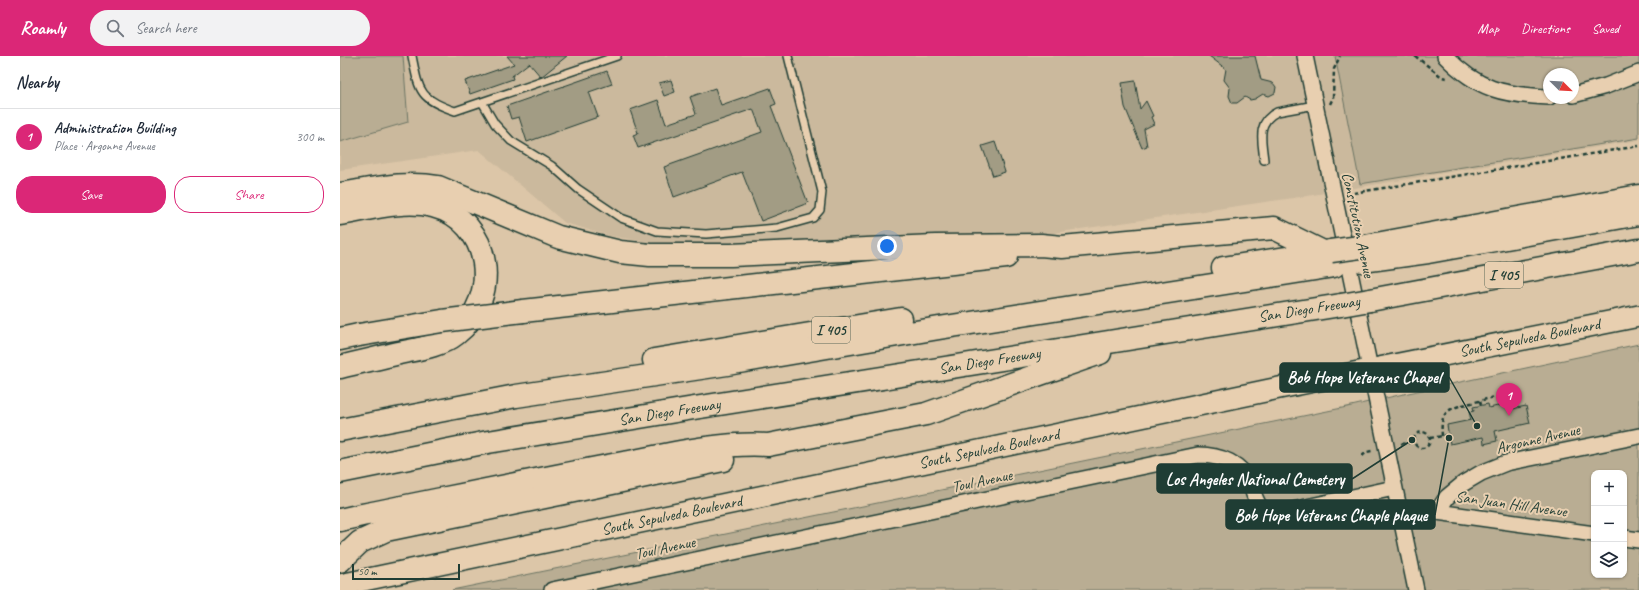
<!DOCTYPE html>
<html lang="en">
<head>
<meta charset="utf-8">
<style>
	:root { --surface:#fff; --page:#f2f2f3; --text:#1f2937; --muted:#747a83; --line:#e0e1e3; --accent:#db2777 }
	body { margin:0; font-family:Caveat,sans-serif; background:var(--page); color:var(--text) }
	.controls { position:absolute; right:12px; bottom:12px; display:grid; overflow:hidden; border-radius:8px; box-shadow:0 1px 3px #0004 }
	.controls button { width:36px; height:36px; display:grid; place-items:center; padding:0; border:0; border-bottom:1px solid var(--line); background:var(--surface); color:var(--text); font:20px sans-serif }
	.compass { position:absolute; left:1203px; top:12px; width:36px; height:36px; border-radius:50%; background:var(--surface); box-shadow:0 1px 3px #0004; rotate:114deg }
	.scale { position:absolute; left:12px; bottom:10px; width:108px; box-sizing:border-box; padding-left:4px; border:2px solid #1f3d34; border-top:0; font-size:11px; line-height:14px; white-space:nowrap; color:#1f3d34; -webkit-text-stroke:3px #e8cfb0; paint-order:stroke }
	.you { position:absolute; left:547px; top:190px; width:14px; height:14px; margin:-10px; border:3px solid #fff; border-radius:50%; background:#1a73e8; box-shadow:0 0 0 6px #1a73e833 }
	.badge { display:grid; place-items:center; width:26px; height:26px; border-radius:50%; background:var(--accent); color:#fff; font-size:13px; font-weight:700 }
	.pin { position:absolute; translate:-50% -33px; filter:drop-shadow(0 1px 2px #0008) }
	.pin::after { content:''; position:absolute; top:21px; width:14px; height:12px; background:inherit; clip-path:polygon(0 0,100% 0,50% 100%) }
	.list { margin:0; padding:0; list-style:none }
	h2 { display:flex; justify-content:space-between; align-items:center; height:52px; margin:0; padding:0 16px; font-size:17px }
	h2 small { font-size:13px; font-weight:400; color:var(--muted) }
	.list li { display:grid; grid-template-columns:26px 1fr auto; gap:12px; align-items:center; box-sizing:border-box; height:56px; padding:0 16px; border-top:1px solid var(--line) }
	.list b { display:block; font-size:15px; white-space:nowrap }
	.list p { margin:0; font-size:13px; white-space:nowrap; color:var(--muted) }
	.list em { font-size:13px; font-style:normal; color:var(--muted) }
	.actions { display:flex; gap:8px; padding:12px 16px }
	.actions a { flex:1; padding:9px 0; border:1px solid var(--accent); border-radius:16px; text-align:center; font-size:14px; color:var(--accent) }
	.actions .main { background:var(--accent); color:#fff }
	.icon { flex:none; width:22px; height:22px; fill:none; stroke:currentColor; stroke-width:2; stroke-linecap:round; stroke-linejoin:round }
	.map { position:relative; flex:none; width:1299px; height:534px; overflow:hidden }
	header { display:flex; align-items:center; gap:24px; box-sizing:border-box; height:56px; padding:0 20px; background:var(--accent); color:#fff }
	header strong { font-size:19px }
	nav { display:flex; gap:22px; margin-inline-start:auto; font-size:14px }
	.search { width:280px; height:36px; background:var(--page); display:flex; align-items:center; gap:10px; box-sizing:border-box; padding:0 14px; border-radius:22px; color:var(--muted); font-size:15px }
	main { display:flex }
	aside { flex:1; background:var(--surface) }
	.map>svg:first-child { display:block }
</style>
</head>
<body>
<header>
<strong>Roamly</strong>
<div class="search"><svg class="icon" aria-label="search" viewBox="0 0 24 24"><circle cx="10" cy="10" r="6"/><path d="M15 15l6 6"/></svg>Search here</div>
<nav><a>Map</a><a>Directions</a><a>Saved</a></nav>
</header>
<main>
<aside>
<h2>Nearby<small></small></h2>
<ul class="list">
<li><span class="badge">1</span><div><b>Administration Building</b><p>Place · Argonne Avenue</p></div><em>300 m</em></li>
</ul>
<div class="actions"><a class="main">Save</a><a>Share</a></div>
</aside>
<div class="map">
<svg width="1299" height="534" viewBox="0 0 1299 534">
	<rect width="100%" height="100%" fill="#dcc6a8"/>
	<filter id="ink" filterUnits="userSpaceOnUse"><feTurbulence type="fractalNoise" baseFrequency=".025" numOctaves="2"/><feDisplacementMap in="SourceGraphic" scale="8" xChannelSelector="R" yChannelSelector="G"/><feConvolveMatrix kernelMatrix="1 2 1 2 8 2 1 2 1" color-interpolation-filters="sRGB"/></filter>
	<g filter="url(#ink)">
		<path fill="#cbb99d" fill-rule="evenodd" d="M0 0H1299V84L967 140 713 177 371 189 320 188 270 180 225 167 139 94 0 114ZM1209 18H1233V42H1209Z"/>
		<path fill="#b9ad93" stroke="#6c7564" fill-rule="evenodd" d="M0 0H63L68 66 0 86Z
			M995 0H1299V82L1020 128ZM1209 18H1233V42H1209Z
			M1299 288V534H112L1007 351 1059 339ZM1254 417H1284V519H1254Z"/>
		<path fill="#a29c84" stroke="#1f3d34" d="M167 0H227L201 21 189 7 172 20 173 23 130 38 125 25 174 8Z
			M869 0H915L921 24 933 27 936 31 935 37 929 40 923 38 915 43 910 44 905 41 897 47H892L889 40 890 32 884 24 886 13Z
			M267 15 272 28 249 36 258 61 187 86 179 61 171 63 167 50Z
			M331 24 335 36 324 40 319 27Z
			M795 25 800 53 806 45 813 60 811 61 814 68 804 73 807 90 802 92 785 51 782 33H783L782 27Z
			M375 32 381 49 430 32 436 48 431 50 468 147 421 165 402 116 334 141 324 111 422 76 413 53 298 92 293 79 298 77 290 54 318 44 326 68 356 58 350 41Z
			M655 86 665 116 653 120 642 90Z
			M1171 347 1172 353 1186 350 1190 367 1155 375 1157 385 1144 388 1143 381 1110 388 1107 369 1131 364 1129 356 1134 355 1133 351 1148 348 1149 352Z"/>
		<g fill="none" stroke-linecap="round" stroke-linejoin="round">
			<defs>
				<path id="service" d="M72 0C79 35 79 43 115 55L277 0
					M142 46 155 68 171 85 212 110 238 133 281 162 317 175 366 178 437 172 473 162 480 154 482 136 448 0
					M924 104C922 85 916 66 937 56L975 49"/>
				<path id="minor" d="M965 0 1076 534
					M1105 0C1138 34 1163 39 1209 41
					M1233 39 1266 30 1299 17
					M1097 456 1107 441 1124 427 1141 417 1166 407 1299 380
					M1060 460 1081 456H1097L1254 478
					M1284 482 1299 484
					M212 534 858 399C880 399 902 407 911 429 913 436 916 447 921 452 926 456 933 457 939 457L1054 432"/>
				<g id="secondary">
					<path id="s1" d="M0 529 939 332 1299 260"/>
				</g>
				<g id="motorway">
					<path d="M0 138C33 133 65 125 98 131L218 181 280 196 310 199H391L595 190 701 189 722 191 934 172 983 196"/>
					<path d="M0 158C30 153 64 143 93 150 152 165 162 242 116 278 101 290 78 293 59 297 39 302 20 306 0 311"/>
					<path d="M1020 191 1299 140"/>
					<path d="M1022 205 1088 196 1299 158"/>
					<path d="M883 212 991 195"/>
					<path d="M1030 244 1299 194"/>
					<path d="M183 255 666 201"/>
					<path d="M0 283 19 279"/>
					<path d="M314 304 561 263"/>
					<path d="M0 374 176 340 387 308 599 272 994 210"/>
					<path id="s2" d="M0 416 148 386 354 352 1001 249"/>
					<path d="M0 464 22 459C107 442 193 424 278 408 327 399 378 386 428 389L586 358 760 297"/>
					<path d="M0 505 20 486 46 474 383 404"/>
				</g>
			</defs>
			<use href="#service" stroke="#1f3d34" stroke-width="10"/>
			<use href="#minor" stroke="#1f3d34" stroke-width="18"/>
			<use href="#secondary" stroke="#1f3d34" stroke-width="24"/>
			<use href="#motorway" stroke="#1f3d34" stroke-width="25"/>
			<path stroke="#1f3d34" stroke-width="2.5" stroke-dasharray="4 3" stroke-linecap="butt" d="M1075 0 1102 21 1107 22
				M990 48 993 42 994 13 1000 0
				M1007 138 1299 90
				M1140 345 1141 349
				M1074 384a8 8 0 1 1 16 0a8 8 0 1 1-16 0Z
				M1102 380C1100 357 1106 353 1127 348 1136 346 1146 343 1155 341L1159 342 1160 349
				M1090 382 1109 379
				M1061 388 1074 386
				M1022 400 1027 396 1032 395"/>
			<use href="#service" stroke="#e8cfb0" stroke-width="7"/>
			<use href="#minor" stroke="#e8cfb0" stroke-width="15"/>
			<use href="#secondary" stroke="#e8cfb0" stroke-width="21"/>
			<use href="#motorway" stroke="#e8cfb0" stroke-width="22"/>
			<defs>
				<path id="motorway-bridge" d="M991 195 1020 191
					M1001 249 1030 244
					M19 279 102 265 183 255"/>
			</defs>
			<use href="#motorway-bridge" stroke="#1f3d34" stroke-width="25" stroke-linecap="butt"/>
			<use href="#motorway-bridge" stroke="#e8cfb0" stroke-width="22"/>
		</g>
	</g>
	<g text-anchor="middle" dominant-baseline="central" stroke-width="4" stroke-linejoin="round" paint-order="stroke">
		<g fill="#e8cfb0" stroke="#5b6959" stroke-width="1">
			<rect x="1145" y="206" width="38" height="26" rx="3"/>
			<rect x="472" y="261" width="38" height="26" rx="3"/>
		</g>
		<g font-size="15" font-weight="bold" fill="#1f3d34">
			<text x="1164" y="219">I 405</text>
			<text x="491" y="274">I 405</text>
		</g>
		<g font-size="16" fill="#1f3d34" stroke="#e8cfb0">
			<text transform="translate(1018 169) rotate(78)">Constitution Avenue</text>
			<text transform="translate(969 253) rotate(-9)">San Diego Freeway</text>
			<text stroke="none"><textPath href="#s1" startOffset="1215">South Sepulveda Boulevard</textPath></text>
			<text stroke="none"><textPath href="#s2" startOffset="659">San Diego Freeway</textPath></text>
			<text stroke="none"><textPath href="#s2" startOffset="335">San Diego Freeway</textPath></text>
			<text transform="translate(1198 383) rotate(-13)">Argonne Avenue</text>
			<text stroke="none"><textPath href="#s1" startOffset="663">South Sepulveda Boulevard</textPath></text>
			<text transform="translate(642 425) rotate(-12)">Toul Avenue</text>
			<text transform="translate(1171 448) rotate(8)">San Juan Hill Avenue</text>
			<text stroke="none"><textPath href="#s1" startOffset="339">South Sepulveda Boulevard</textPath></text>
			<text transform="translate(325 492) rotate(-12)">Toul Avenue</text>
		</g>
	</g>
	<path fill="none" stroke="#1f3d34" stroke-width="1.5" d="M1137 370L1109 321M1072 384L1012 423M1109 382L1095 459"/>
	<g fill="#1f3d34" stroke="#e8cfb0" stroke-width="1.5">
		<circle cx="1137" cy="370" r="4"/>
		<circle cx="1072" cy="384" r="4"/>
		<circle cx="1109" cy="382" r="4"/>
	</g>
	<g fill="#1f3d34" stroke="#1f3d34" stroke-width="1.5">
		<rect x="940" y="307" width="169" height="29" rx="4"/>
		<rect x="817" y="408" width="195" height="29" rx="4"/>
		<rect x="886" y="444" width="209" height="29" rx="4"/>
	</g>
	<g font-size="17" text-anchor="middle" font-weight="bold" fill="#fff">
		<text x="1024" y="327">Bob Hope Veterans Chapel</text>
		<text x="915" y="429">Los Angeles National Cemetery</text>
		<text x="991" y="465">Bob Hope Veterans Chaple plaque</text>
	</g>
</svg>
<div class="controls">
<button>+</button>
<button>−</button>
<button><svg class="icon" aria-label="layers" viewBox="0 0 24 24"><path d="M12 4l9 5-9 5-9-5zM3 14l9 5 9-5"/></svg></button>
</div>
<svg class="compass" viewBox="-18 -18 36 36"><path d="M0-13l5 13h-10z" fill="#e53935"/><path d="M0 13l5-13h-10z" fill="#747a83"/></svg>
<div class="scale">50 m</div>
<div class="you"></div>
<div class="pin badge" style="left:1169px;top:360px">1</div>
</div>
</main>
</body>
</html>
